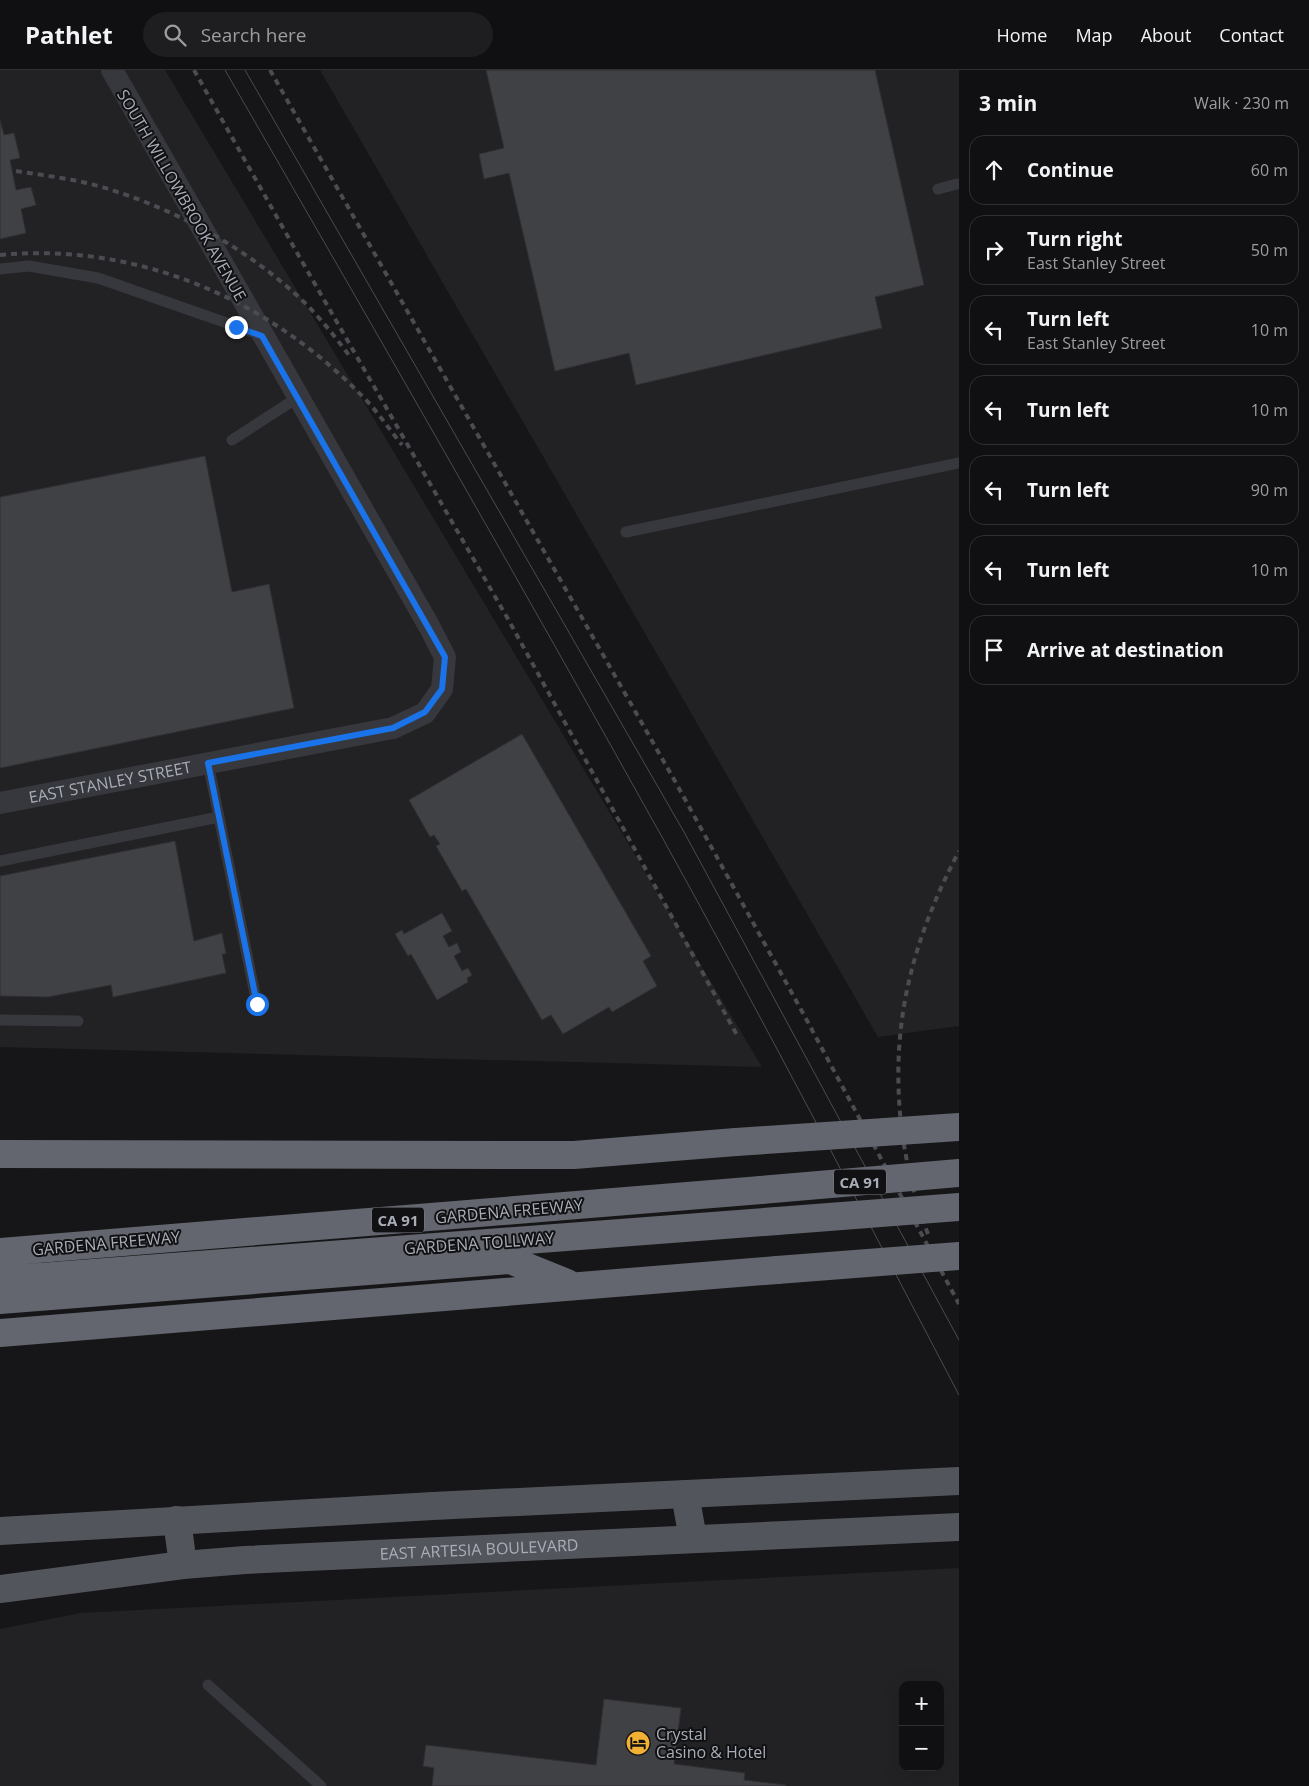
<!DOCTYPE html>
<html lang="en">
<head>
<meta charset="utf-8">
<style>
	:root { --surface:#101012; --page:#1e1e20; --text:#f1f3f6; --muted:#9c9d9f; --line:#303032 }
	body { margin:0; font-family:"Open Sans",sans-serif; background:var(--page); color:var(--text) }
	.controls { position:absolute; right:15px; bottom:15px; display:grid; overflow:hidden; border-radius:10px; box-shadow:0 5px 20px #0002 }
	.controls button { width:45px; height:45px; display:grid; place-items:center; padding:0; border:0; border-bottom:1px solid var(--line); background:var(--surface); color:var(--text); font:25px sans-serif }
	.stop { position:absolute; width:15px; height:15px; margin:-11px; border:4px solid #1a73e8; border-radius:50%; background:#fff }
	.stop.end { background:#1a73e8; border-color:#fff; box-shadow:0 1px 5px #0008 }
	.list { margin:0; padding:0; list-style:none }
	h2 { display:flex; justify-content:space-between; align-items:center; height:65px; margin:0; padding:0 20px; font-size:21px }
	h2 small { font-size:16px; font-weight:400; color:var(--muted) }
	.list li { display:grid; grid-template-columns:32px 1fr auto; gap:15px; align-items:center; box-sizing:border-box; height:70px; margin:0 10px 10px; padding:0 10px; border:1px solid var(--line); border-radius:15px }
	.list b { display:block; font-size:19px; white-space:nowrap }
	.list p { margin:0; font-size:16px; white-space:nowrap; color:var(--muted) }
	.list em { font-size:16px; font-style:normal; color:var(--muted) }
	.icon { flex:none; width:28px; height:28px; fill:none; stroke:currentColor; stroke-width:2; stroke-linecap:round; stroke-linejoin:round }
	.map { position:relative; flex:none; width:959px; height:1716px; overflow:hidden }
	header { display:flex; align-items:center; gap:30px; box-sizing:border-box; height:70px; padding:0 25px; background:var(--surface); border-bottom:1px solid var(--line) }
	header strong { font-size:24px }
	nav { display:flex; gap:28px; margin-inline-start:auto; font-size:18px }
	.search { width:350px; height:45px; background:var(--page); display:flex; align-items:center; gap:12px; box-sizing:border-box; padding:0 18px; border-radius:28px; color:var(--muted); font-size:19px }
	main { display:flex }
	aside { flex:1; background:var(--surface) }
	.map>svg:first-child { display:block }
</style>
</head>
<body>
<header>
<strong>Pathlet</strong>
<div class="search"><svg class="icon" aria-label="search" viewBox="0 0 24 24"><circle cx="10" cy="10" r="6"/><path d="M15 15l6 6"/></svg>Search here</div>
<nav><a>Home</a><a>Map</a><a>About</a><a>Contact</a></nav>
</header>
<main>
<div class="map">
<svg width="959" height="1716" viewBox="0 0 959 1716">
	<rect width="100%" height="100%" fill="#161618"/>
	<path fill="#222225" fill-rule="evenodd" d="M0 0H165L762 997 0 977Z
		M320 0H959V956L878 967Z
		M959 1498V1716H0V1559L81 1543ZM903 1615H940V1697H903Z"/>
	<path fill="#404145" stroke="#303034" d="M486 0H875L924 215 875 227 882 258 636 315 629 283 555 301 509 103 484 109 479 84 504 78Z
		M0 50 4 65 14 63 20 88 10 90 16 120 31 117 36 135 21 139 26 163 0 169Z
		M205 386 232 522 269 514 294 638 0 698V427Z
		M522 664 651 886 643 891 657 916 612 942 609 937 563 964 551 945 542 950 466 819 462 821 436 776 440 774 434 765 430 767 409 730Z
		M175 771 194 871 222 863 226 884H222L226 903 113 927 111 915 48 927 0 926V806Z
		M442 843 452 861 443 866 449 877 457 873 461 882 454 886 462 901 468 898 472 905 467 908 468 912 437 930 411 884 408 886 395 864 402 860 404 864Z
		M604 1629 681 1638 674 1694 745 1703 744 1710 786 1715V1716H432L434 1698 423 1696 426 1675 596 1695Z"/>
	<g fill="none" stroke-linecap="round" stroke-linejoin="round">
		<path stroke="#37383d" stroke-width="11" d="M938 119 957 114
			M0 199 29 196 98 208 261 265
			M232 370 297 328
			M626 462 959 393
			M208 693 257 934
			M0 791 219 747
			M0 950 78 951
			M208 1615 321 1716"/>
		<path stroke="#37383d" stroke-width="22" id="s1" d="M0 733 393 658 425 643 442 619 445 587 429 556 112 0"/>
		<g stroke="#53555c" stroke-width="28">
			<path d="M685 1424 693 1469"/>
			<path d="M177 1450 183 1495"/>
			<path d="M0 1461 433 1436 959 1411"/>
			<path id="s2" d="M0 1519 183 1495 245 1490 959 1457"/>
		</g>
		<path stroke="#63666e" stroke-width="28" d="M0 1084 574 1085 736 1072
			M0 1182 761 1120
			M0 1210 777 1151
			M0 1230 510 1190 567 1213
			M0 1263 777 1200"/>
		<path stroke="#4a4c52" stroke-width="1" d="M225 0C372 255 519 510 662 767 764 951 861 1138 959 1325
			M245 0 684 762 959 1270"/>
		<path stroke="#4a4c52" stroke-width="4" stroke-dasharray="6 5" stroke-linecap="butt" d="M194 0 300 188 508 549 738 967
			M270 0 676 713 804 945 959 1234
			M16 101C41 105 67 108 91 114 169 135 247 177 305 233 322 250 337 269 351 288
			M0 185C137 172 269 229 364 328 378 342 389 359 402 375
			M928 1164C915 1131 907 1097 902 1062 889 958 911 873 959 781"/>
		<path stroke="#63666e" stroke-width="28" d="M736 1072 959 1057
			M761 1120 959 1103
			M777 1151 959 1137
			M777 1200 959 1186"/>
	</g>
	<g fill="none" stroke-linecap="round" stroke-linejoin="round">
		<path stroke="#1a73e8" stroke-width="6" d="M236 257 262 266 445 587 442 619 425 642 393 658 208 693 257 934"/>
	</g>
	<defs>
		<symbol id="hotel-disc" viewBox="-11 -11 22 22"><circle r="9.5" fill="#f2b134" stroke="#111113"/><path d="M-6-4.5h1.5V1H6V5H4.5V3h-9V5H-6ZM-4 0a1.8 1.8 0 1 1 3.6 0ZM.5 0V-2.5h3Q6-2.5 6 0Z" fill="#111"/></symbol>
	</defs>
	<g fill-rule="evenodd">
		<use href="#hotel-disc" x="624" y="1659" width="28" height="28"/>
	</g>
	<g text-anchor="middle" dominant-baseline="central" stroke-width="4" stroke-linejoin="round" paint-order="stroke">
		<g fill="#111113" stroke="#7b7e86" stroke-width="1">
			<rect x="834" y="1099.5" width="52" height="25" rx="4"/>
			<rect x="372" y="1137.5" width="52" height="25" rx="4"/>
		</g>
		<g font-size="15" font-weight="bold" fill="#a8adb8">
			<text x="860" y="1112">CA 91</text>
			<text x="398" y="1150">CA 91</text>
		</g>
		<g font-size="16" fill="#a8adb8" stroke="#111113">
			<text transform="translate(182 125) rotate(60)">SOUTH WILLOWBROOK AVENUE</text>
			<text stroke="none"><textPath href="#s1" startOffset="112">EAST STANLEY STREET</textPath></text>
			<text transform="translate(509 1141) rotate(-5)">GARDENA FREEWAY</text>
			<text transform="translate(106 1173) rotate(-5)">GARDENA FREEWAY</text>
			<text transform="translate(479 1173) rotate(-4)">GARDENA TOLLWAY</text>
			<text stroke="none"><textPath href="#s2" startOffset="481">EAST ARTESIA BOULEVARD</textPath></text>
		</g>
		<g font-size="16" fill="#a8adb8" stroke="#111113" text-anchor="start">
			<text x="656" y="1664">Crystal<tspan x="656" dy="18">Casino &amp; Hotel</tspan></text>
		</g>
	</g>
</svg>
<div class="controls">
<button>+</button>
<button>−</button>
</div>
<div class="stop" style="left:257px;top:934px"></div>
<div class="stop end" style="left:236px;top:257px"></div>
</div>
<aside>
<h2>3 min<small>Walk · 230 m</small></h2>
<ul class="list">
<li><svg class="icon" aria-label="ahead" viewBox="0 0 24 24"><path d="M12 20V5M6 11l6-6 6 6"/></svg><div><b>Continue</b></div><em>60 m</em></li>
<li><svg class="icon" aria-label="right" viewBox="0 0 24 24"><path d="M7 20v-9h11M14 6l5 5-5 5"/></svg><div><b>Turn right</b><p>East Stanley Street</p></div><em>50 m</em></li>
<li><svg class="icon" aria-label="left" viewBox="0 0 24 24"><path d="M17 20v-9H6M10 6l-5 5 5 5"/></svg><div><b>Turn left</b><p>East Stanley Street</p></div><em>10 m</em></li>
<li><svg class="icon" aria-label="left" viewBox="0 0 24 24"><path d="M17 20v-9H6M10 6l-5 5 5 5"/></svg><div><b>Turn left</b></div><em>10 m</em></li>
<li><svg class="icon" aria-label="left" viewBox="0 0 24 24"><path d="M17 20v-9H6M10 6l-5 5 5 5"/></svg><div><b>Turn left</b></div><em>90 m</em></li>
<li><svg class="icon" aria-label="left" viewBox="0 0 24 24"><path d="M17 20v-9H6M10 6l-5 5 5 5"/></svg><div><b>Turn left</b></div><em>10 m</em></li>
<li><svg class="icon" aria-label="arrive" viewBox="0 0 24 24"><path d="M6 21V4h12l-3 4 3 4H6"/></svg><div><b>Arrive at destination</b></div></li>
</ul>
</aside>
</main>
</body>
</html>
